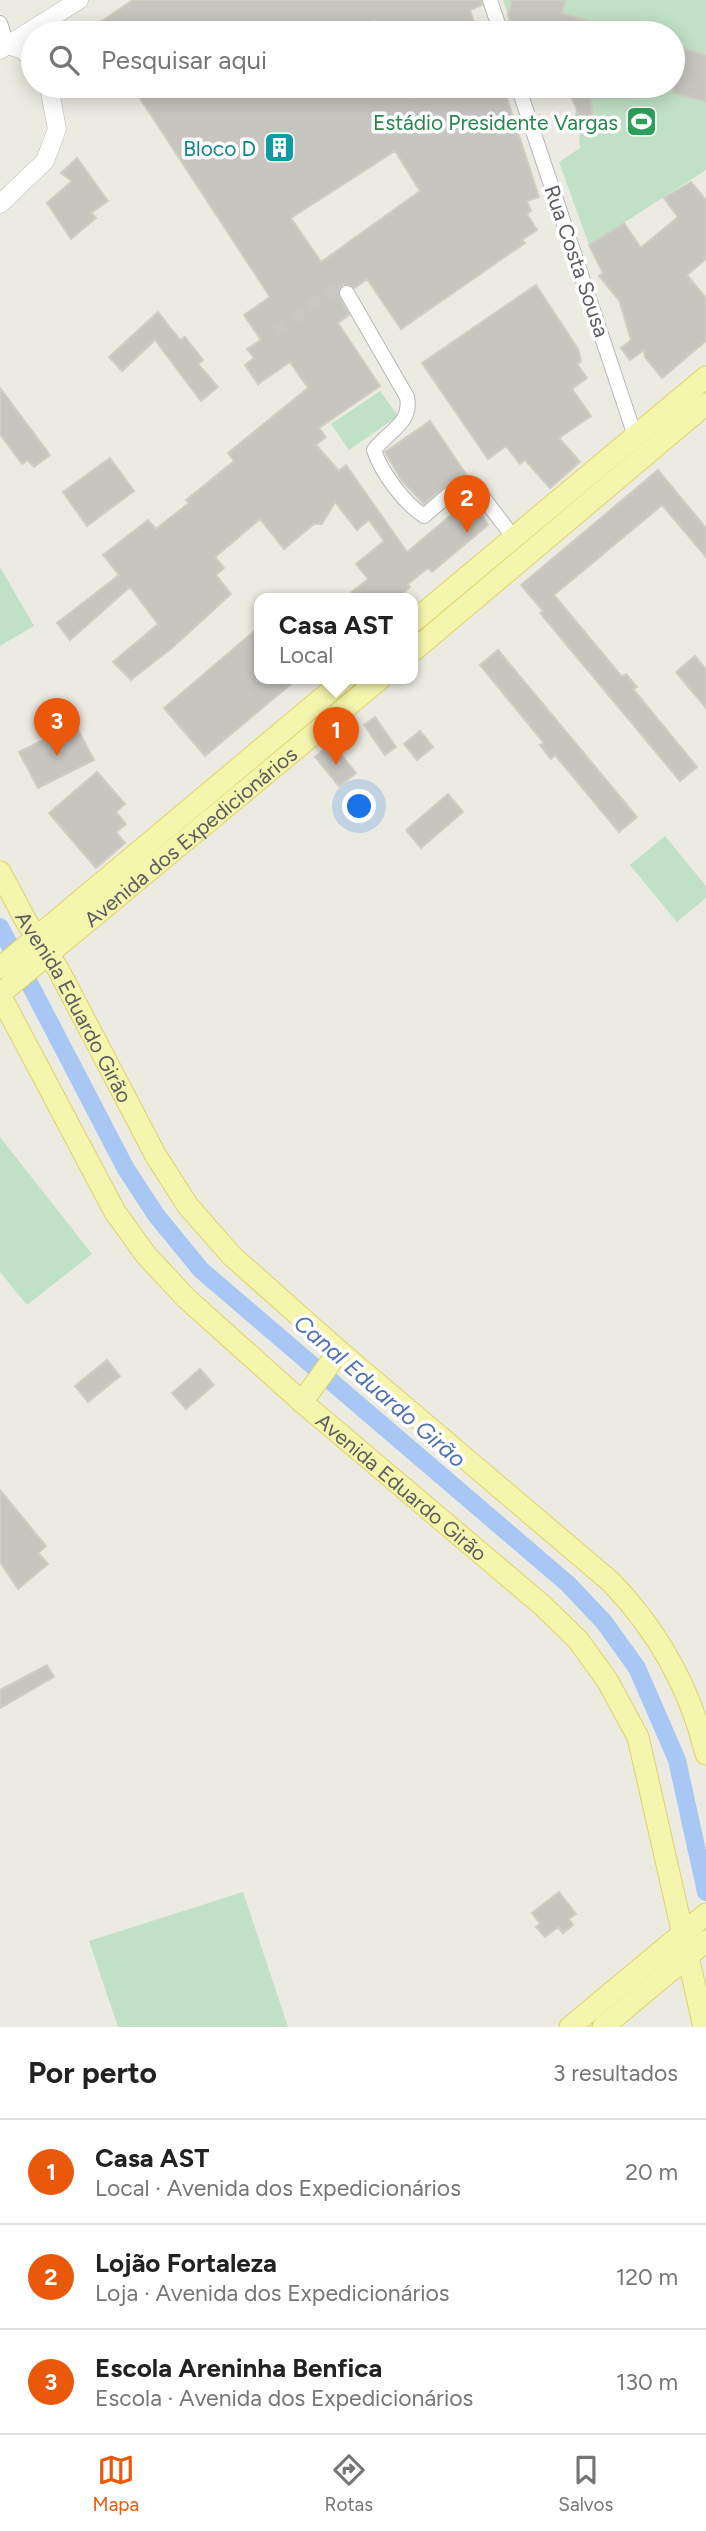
<!DOCTYPE html>
<html lang="pt">
<head>
<meta charset="utf-8">
<style>
	:root { --surface:#fff; --page:#f6f6f6; --text:#222; --muted:#767676; --line:#e0e0e0; --accent:#ea580c }
	body { margin:0; font-family:Figtree,sans-serif; background:var(--page); color:var(--text) }
	.you { position:absolute; left:360px; top:807px; width:24px; height:24px; margin:-18px; border:5px solid #fff; border-radius:50%; background:#1a73e8; box-shadow:0 0 0 10px #1a73e833 }
	.badge { display:grid; place-items:center; width:46px; height:46px; border-radius:50%; background:var(--accent); color:#fff; font-size:23px; font-weight:700 }
	.pin { position:absolute; translate:-50% -58px; filter:drop-shadow(0 2px 4px #0008) }
	.pin::after { content:''; position:absolute; top:37px; width:24px; height:21px; background:inherit; clip-path:polygon(0 0,100% 0,50% 100%) }
	.popup { position:absolute; left:254px; top:593px; width:164px; height:91px; box-sizing:border-box; display:grid; place-content:center; border-radius:14px; background:var(--surface); filter:drop-shadow(0 2px 5px #0005); font-size:23px; white-space:nowrap; color:var(--muted) }
	.popup b { font-size:26px; color:var(--text) }
	.popup::after { content:''; position:absolute; left:50%; top:100%; margin-left:-14px; border:14px solid transparent; border-top-color:var(--surface) }
	.list { margin:0; padding:0; list-style:none }
	h2 { display:flex; justify-content:space-between; align-items:center; height:91px; margin:0; padding:0 28px; font-size:30px }
	h2 small { font-size:23px; font-weight:400; color:var(--muted) }
	.list li { display:grid; grid-template-columns:46px 1fr auto; gap:21px; align-items:center; box-sizing:border-box; height:105px; padding:0 28px; border-top:2px solid var(--line) }
	.list b { display:block; font-size:26px; white-space:nowrap }
	.list p { margin:0; font-size:23px; white-space:nowrap; color:var(--muted) }
	.list em { font-size:23px; font-style:normal; color:var(--muted) }
	.icon { flex:none; width:38px; height:38px; fill:none; stroke:currentColor; stroke-width:2; stroke-linecap:round; stroke-linejoin:round }
	.map { position:relative; flex:none; width:706px; height:2027px; overflow:hidden }
	.search { position:absolute; background:var(--surface); box-shadow:0 4px 18px #0003; left:21px; right:21px; top:21px; height:77px; display:flex; align-items:center; gap:18px; box-sizing:border-box; padding:0 24px; border-radius:38px; color:var(--muted); font-size:26px }
	.sheet { height:406px; background:var(--surface) }
	nav { display:flex; justify-content:space-around; align-items:center; box-sizing:border-box; height:98px; border-top:2px solid var(--line); background:var(--surface); font-size:19px; color:var(--muted) }
	nav a { display:grid; justify-items:center; gap:4px }
	nav .on { color:var(--accent) }
	.map>svg:first-child { display:block }
</style>
</head>
<body>
<div class="map">
<svg width="706" height="2027" viewBox="0 0 706 2027">
	<rect width="100%" height="100%" fill="#ecebe2"/>
	<path fill="#c1e1c6" d="M503 0H706V170L589 245 559 162 580 148 579 133 574 130C580 114 576 96 562 86H673V33H514Z
		M380 391 398 416 349 450 331 424Z
		M0 567 34 626 0 646Z
		M665 836 706 886V898L677 922 630 865Z
		M0 1137 92 1254 27 1305 0 1272Z
		M243 1892 288 2027H118L89 1941Z"/>
	<g fill="none" stroke-linecap="round" stroke-linejoin="round">
		<path stroke="#a9c7f5" stroke-width="18" d="M0 927 126 1169 156 1215 201 1270 568 1584 604 1622 637 1668 677 1760 706 1892"/>
	</g>
	<path fill="#c7c5bf" stroke="#d0cdc1" stroke-width="2" fill-rule="evenodd" d="M133 0H481L482 5 470 10 477 33H383L374 20 353 33H84Z
		M512 0H566L562 13 618 30 617 33H514L508 15Z
		M673 46 706 55V102L673 93Z
		M132 86H402L409 98 428 86H466L469 91 485 86H503L539 197 527 201 531 211 527 214 537 230 522 240 525 243 401 329 367 279 355 288 343 284 337 292 349 315 338 323 380 386 319 428 326 437 316 445 339 471 346 465 407 552 468 501 471 505 474 502 488 525 432 572 428 568 408 584 410 587 397 599H343L368 579 356 564 384 541 369 520 357 530 335 502 322 524H314L284 549 260 519 215 557 224 568 216 575 231 594 172 648 131 680 113 662 158 624 130 587 70 640 57 623 119 575 103 555 148 520 156 529 189 503 186 500 234 461 228 453 308 388 290 362 258 384 245 365 254 358 247 349 261 340 244 315 270 297ZM395 151 420 191 321 262 291 218Z
		M567 86H584L590 98 593 116 588 137 574 130 577 110Z
		M77 158 108 201 91 213 96 218 71 239 47 203 72 181 61 173Z
		M691 182 706 200V259L687 275 706 298V341L662 378 645 357 644 350 630 360 621 348 631 340 619 300 599 276 603 273 589 245 624 223 641 248 643 246 678 217 664 198Z
		M536 285 578 349 581 361 577 364 587 378 572 389 591 416 559 438 580 462 550 488 525 460 520 464 506 446 488 459 422 363Z
		M158 312 180 340 185 337 203 360 198 364 218 387 201 401 155 340 122 371 109 357Z
		M0 388 50 455 34 467 28 460 22 464 0 434Z
		M430 421 466 474 448 483 424 504 402 481 385 452Z
		M110 458 134 491 87 526 63 492Z
		M658 470 706 528V557L662 505 554 595 622 677 626 674 637 687 633 689 697 767 680 781 540 613 543 611 521 585Z
		M259 627V679H297L205 756 164 708Z
		M498 650 637 817 619 832 555 755 551 759 540 745 544 743 480 665Z
		M695 656 706 669V708L676 672Z
		M375 717 396 747 385 755 364 725Z
		M75 724 94 760 38 788 19 752Z
		M420 731 433 747 417 760 404 744Z
		M332 743 356 773 339 786 315 757Z
		M97 772 125 804 116 812 126 824 116 832 125 843 96 868 49 813Z
		M448 794 463 812 421 848 406 830Z
		M107 1360 120 1376 88 1402 75 1386Z
		M200 1369 214 1385 186 1409 172 1393Z
		M0 1490 46 1546 38 1553 48 1564 18 1589 0 1562Z
		M47 1665 54 1677 0 1708V1690Z
		M559 1892 576 1914 569 1919 573 1925 563 1933 558 1927 545 1937 536 1927 540 1924 532 1913Z"/>
	<g fill="none" stroke-linecap="round" stroke-linejoin="round">
		<path stroke="#c8c7c2" stroke-width="14" stroke-dasharray="14 7" stroke-linecap="butt" d="M275 332 330 291 338 289 347 293"/>
		<defs>
			<path id="minor" d="M490 0 501 33
				M0 23 7 45
				M518 86 635 436
				M347 293 407 397C412 424 389 430 374 450 381 472 404 503 424 516L454 490 467 484 475 487 514 538"/>
			<path id="tertiary" d="M7 45 23 50 33 60
				M0 50 79 0
				M0 204 45 161 57 129 49 86"/>
			<g id="primary">
				<path d="M413 622 706 377"/>
				<path d="M413 651 706 404"/>
				<path id="s1" d="M0 872 26 921 58 969 156 1156 188 1206 232 1256 339 1351 611 1582C658 1631 690 1688 706 1754"/>
				<path d="M0 968 345 679"/>
				<path id="s2" d="M0 994 380 679"/>
				<path id="s3" d="M0 995 115 1212 146 1255 186 1298 302 1402 542 1605 578 1640 607 1680 638 1737 704 2027"/>
				<path d="M302 1402 339 1351"/>
				<path d="M570 2027 706 1914"/>
				<path d="M603 2027 706 1941"/>
			</g>
		</defs>
		<use href="#minor" stroke="#b5b6bb" stroke-width="16"/>
		<use href="#tertiary" stroke="#b5b6bb" stroke-width="19"/>
		<use href="#primary" stroke="#e1d366" stroke-width="23"/>
		<use href="#minor" stroke="#fff" stroke-width="14"/>
		<use href="#tertiary" stroke="#fff" stroke-width="18"/>
		<use href="#primary" stroke="#f5f6ad" stroke-width="21"/>
	</g>
	<defs>
		<symbol id="stadium-square" viewBox="-11 -11 22 22"><rect x="-9" y="-9" width="18" height="18" rx="4" fill="#2e9e5b" stroke="#fff"/><path d="M0-5a6.5 5 0 1 0 0 10a6.5 5 0 1 0 0-10ZM-3.5-1.8h7v3.6h-7Z" fill="#fff"/></symbol>
		<symbol id="building-square" viewBox="-11 -11 22 22"><rect x="-9" y="-9" width="18" height="18" rx="4" fill="#0f9aa8" stroke="#fff"/><path d="M-4-6H4V6H1V3H-1V6H-4ZM-2.5-4.3h1.7v1.8h-1.7ZM.8-4.3h1.7v1.8H.8ZM-2.5-1h1.7V.8h-1.7ZM.8-1h1.7V.8H.8Z" fill="#fff"/></symbol>
	</defs>
	<g fill-rule="evenodd">
		<use href="#stadium-square" x="624" y="104" width="35" height="35"/>
		<use href="#building-square" x="262" y="130" width="35" height="35"/>
	</g>
	<g text-anchor="middle" dominant-baseline="central" stroke-width="7" stroke-linejoin="round" paint-order="stroke">
		<g font-size="21" fill="#27864d" stroke="#fff" text-anchor="end">
			<text x="618" y="122">Estádio Presidente Vargas</text>
		</g>
		<g font-size="21" fill="#0d838f" stroke="#fff" text-anchor="end">
			<text x="256" y="148">Bloco D</text>
		</g>
		<g font-size="21" fill="#5b5c61" stroke="#fff">
			<text transform="translate(577 261) rotate(71)">Rua Costa Sousa</text>
			<text stroke="none"><textPath href="#s2" startOffset="247">Avenida dos Expedicionários</textPath></text>
			<text stroke="none"><textPath href="#s1" startOffset="154">Avenida Eduardo Girão</textPath></text>
			<text stroke="none"><textPath href="#s3" startOffset="644">Avenida Eduardo Girão</textPath></text>
		</g>
		<g font-size="23" font-style="italic" fill="#4f70b5" stroke="#fff">
			<text transform="translate(380 1391) rotate(41)">Canal Eduardo Girão</text>
		</g>
	</g>
</svg>
<div class="you"></div>
<div class="pin badge" style="left:336px;top:765px">1</div>
<div class="popup"><b>Casa AST</b>Local</div>
<div class="pin badge" style="left:467px;top:533px">2</div>
<div class="pin badge" style="left:57px;top:756px">3</div>
<div class="search"><svg class="icon" aria-label="search" viewBox="0 0 24 24"><circle cx="10" cy="10" r="6"/><path d="M15 15l6 6"/></svg>Pesquisar aqui</div>
</div>
<section class="sheet">
<h2>Por perto<small>3 resultados</small></h2>
<ul class="list">
<li><span class="badge">1</span><div><b>Casa AST</b><p>Local · Avenida dos Expedicionários</p></div><em>20 m</em></li>
<li><span class="badge">2</span><div><b>Lojão Fortaleza</b><p>Loja · Avenida dos Expedicionários</p></div><em>120 m</em></li>
<li><span class="badge">3</span><div><b>Escola Areninha Benfica</b><p>Escola · Avenida dos Expedicionários</p></div><em>130 m</em></li>
</ul>
</section>
<nav>
<a class="on"><svg class="icon" aria-label="map" viewBox="0 0 24 24"><path d="M3 6l6-2 6 2 6-2v14l-6 2-6-2-6 2zM9 4v14M15 6v14"/></svg>Mapa</a>
<a><svg class="icon" aria-label="directions" viewBox="0 0 24 24"><path d="M12 3l9 9-9 9-9-9zM9 14v-3h6M13 9l2 2-2 2"/></svg>Rotas</a>
<a><svg class="icon" aria-label="saved" viewBox="0 0 24 24"><path d="M7 4h10v16l-5-4-5 4z"/></svg>Salvos</a>
</nav>
</body>
</html>
